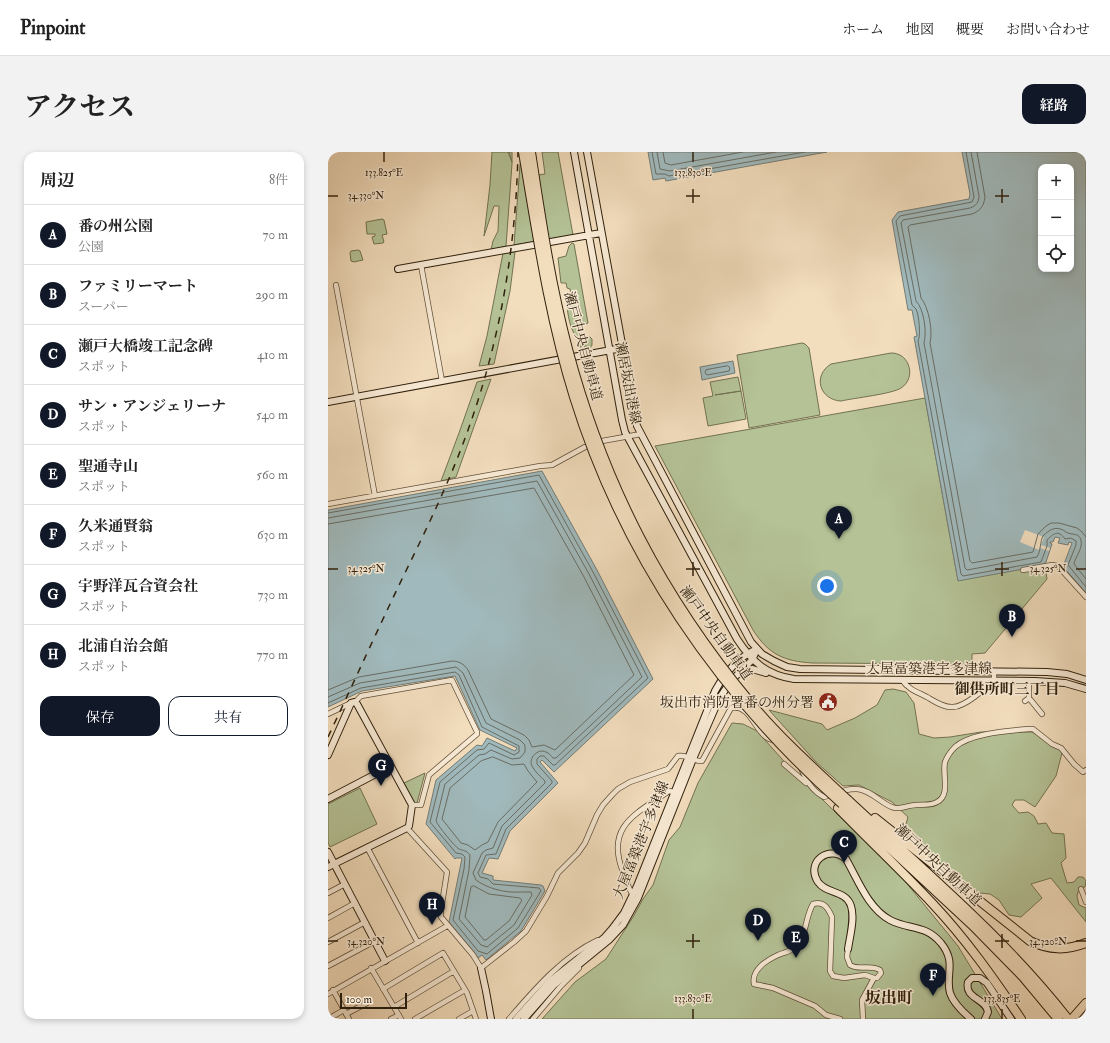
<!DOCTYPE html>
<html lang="ja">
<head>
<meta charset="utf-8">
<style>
	:root { --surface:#fff; --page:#f2f2f2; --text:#222; --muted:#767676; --line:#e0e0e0; --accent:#111827 }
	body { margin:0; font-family:"IM FELL Double Pica","Noto Serif JP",serif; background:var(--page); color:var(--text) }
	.controls { position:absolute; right:12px; top:12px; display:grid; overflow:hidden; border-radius:8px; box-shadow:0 2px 6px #0003 }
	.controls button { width:36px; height:36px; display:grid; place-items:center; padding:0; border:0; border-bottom:1px solid var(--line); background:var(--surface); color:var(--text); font:20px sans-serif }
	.scale { position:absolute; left:12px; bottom:10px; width:67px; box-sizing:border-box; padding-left:4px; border:2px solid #30210d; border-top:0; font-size:11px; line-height:14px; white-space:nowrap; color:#30210d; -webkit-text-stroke:3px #f7e9d4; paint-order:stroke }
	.you { position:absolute; left:499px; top:434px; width:14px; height:14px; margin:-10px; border:3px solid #fff; border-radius:50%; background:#1a73e8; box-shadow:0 0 0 6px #1a73e833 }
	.badge { display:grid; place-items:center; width:26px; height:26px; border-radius:50%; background:var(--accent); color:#fff; font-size:13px; font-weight:700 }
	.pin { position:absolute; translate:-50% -33px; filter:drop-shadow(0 1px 2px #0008) }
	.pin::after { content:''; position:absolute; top:21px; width:14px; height:12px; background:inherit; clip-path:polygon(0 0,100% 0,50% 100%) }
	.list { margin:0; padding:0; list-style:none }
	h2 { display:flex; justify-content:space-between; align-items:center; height:52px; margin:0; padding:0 16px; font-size:17px }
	h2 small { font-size:13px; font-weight:400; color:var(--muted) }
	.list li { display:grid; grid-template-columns:26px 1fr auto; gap:12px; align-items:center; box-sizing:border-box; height:60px; padding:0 16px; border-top:1px solid var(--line) }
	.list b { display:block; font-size:15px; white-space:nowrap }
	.list p { margin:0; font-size:13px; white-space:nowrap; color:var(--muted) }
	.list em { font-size:13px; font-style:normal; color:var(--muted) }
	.actions { display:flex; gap:8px; padding:12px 16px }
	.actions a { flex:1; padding:9px 0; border:1px solid var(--accent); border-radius:12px; text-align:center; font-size:14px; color:var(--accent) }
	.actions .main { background:var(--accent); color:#fff }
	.icon { flex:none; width:22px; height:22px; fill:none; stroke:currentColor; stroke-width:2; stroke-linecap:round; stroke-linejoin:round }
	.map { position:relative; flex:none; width:758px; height:867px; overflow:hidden; border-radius:12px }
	header { display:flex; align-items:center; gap:24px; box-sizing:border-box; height:56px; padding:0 20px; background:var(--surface); border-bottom:1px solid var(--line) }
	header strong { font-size:19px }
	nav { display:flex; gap:22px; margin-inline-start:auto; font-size:14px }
	.intro { display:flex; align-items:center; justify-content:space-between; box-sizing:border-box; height:96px; padding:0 24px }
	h1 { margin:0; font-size:28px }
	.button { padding:10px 18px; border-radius:12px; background:var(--accent); color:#fff; font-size:14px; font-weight:700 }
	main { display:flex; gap:24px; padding:0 24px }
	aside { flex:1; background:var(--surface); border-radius:12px; box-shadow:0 2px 6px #0003 }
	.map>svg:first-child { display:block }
</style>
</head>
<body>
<header>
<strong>Pinpoint</strong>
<nav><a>ホーム</a><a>地図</a><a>概要</a><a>お問い合わせ</a></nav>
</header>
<div class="intro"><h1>アクセス</h1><a class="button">経路</a></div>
<main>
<aside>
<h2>周辺<small>8件</small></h2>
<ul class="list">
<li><span class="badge">A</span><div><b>番の州公園</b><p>公園</p></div><em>70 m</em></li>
<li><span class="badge">B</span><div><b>ファミリーマート</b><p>スーパー</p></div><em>290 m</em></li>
<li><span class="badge">C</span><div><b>瀬戸大橋竣工記念碑</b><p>スポット</p></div><em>410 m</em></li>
<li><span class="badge">D</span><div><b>サン・アンジェリーナ</b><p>スポット</p></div><em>540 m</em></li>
<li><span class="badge">E</span><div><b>聖通寺山</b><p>スポット</p></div><em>560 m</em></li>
<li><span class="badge">F</span><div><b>久米通賢翁</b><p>スポット</p></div><em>630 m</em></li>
<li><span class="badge">G</span><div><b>宇野洋瓦合資会社</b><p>スポット</p></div><em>730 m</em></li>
<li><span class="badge">H</span><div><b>北浦自治会館</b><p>スポット</p></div><em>770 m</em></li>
</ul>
<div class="actions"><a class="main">保存</a><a>共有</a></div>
</aside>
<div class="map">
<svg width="758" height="867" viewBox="0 0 758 867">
	<rect width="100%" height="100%" fill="#f2ddbd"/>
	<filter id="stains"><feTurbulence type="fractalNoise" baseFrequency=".005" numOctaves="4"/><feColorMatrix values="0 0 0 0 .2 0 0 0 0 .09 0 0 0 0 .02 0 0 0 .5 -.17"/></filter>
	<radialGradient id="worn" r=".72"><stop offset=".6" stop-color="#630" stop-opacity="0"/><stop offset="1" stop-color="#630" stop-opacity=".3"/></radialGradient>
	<path fill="#b4c296" stroke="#727252" d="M164 0H180L184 10 181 0H184V12L178 94 163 98 165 89 170 79 171 54H166L156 84 162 33Z
		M193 0 197 25 217 22 214 0H230L245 83 186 93Z
		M54 67 56 68 59 82 54 83 56 90 55 91 46 92 44 85 47 84V82H39L38 70Z
		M244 91 246 92 260 171 250 176 249 179 254 184 262 185 264 187V193L262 196H260L259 194 252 195 251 192 253 190C241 180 240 162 238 147L243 142 242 137 239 136 238 131H233L230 106 238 104 241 94Z
		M30 98 32 99 35 108 26 110 23 109 22 101 23 99Z
		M187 100 182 139 166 212 151 214 159 184 175 101Z
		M474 191 477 192 481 196 492 263 421 276 409 203Z
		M563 201C571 201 577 205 580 212 584 221 581 231 573 236 564 242 526 246 513 249 492 248 484 224 503 212Z
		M410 225 413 239 387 243 413 239 418 267 380 274 375 246 385 244 382 230Z
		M163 227 128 325 113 329 131 281 149 230Z
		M597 246 630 428 717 413 719 427 657 501 644 502V512L484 511C456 509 441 503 425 478L327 294Z
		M565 537 578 540 586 551 591 582 606 586 622 585 653 580H704L730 594 734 601 728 624 707 655 696 648H687L684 653 691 661 700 660 706 664 710 672 718 671 724 681 736 682 738 706 733 711 739 731 746 730 750 725H755L758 729 757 735 751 736 749 744 751 753 758 756V770L723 726 703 732 714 746 693 765 681 763 671 748 662 742 651 741 637 731 575 683 580 665 564 650 531 633 515 634 488 610 441 558 494 572 499 578 527 566 549 553 557 538Z
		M404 571 415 572 429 579 462 616 572 723 630 794 674 867H214L247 830 278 807 305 765 315 747 325 733 341 688 352 675 370 631Z
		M97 621 89 651 85 650 76 631Z
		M32 636 49 672 2 695 0 691V652Z"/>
	<path fill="#a0b9bc" stroke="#737c76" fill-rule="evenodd" d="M320 0H499L338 29 337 26 325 28Z
		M634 0H758V441L737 417 736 412 744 391 741 390 740 393 730 391 732 386 727 385 725 390H722V391L724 392 717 413 630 429 586 185 589 184 584 158H580L564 68 570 60 641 47 642 42ZM713 15H743V117H713Z
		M405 209 407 221 374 228 372 215Z
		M214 319 269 418 325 527 226 620 214 608 212 610 230 631 182 679 170 707 161 706 154 721 165 724V728L213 733 215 734 217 739 193 779 158 808 154 803 150 806 121 770 134 706H128L127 707 98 672 108 628 149 593 154 594 159 586 187 599 189 596 152 578 127 524 34 539 0 555V358Z"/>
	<path fill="#f2ddbd" d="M697 378 716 385 713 393 722 396 721 399 712 396 711 398 692 390Z"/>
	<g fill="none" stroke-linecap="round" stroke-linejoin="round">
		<path stroke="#686d64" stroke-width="1" d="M324 0 328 22H337L341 24 477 0
			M329 0 332 17 342 19 448 0
			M335 0 337 11 343 13 415 0
			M638 0 646 45 644 50 572 64 568 69 584 153C585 154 587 156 588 157 591 163 593 184 590 189L633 422 635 424 713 410 719 394V388C725 382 730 377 737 387L743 386 748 389V393L740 413 758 435
			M643 0 651 44C651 50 648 54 642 56L575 68 573 71 588 149C596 157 599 180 596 191L637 416 639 418 709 405C713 399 712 389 715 384 721 378 727 374 735 378 735 378 739 381 740 381 745 383 751 381 753 388 755 397 747 405 746 412L758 427
			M649 0 657 45C656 54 652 59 644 62L582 73 580 75 593 146C601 156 605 179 602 191L642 409 644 411 705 400 710 382 718 374 723 371H731L749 376 754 380 758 385
			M400 214 402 216 401 219 379 223 377 221 378 218Z
			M0 361 211 323 265 420 320 526 227 613H225L216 604H212L209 607V612L224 629V631L178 677 168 702 158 703 150 721 152 725 160 727 165 732 211 736 213 739 190 776 159 802 150 799 125 768 136 717 137 705 134 702 128 701 102 670 112 630 149 598 156 597 161 591 186 603 191 600V594L154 575 131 523 127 520 33 536 0 551
			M0 366 209 329 261 422 314 525 228 606H225C223 604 221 601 218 600 210 596 200 606 204 614 207 620 213 625 217 629V631L174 674 165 696 158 698 154 701 145 721 148 728C159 736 176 741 190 740 195 740 198 740 203 740L204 743 186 773 159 795 153 793 131 767 141 718 142 703C138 698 136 699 131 697 127 695 110 674 108 669L117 632 151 603 157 602 163 598 184 607 192 606 197 600V593L192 588 158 571 135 521 128 515 32 531 0 545
			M0 372 206 336 256 425 306 523 227 598 216 593 204 595 201 588 196 583 163 567 140 518C136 512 131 509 124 509L31 525 0 538
			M165 605 184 613 196 612 200 619 209 630 170 670 160 690 154 693 147 698 140 693 133 691 114 667 122 636 153 609Z
			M146 734 161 742 192 746 194 748 181 769 158 788H156L137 765 143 735Z"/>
		<defs>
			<path id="street" d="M93 113 114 229
				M8 133 47 344
				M0 352 212 314 224 313 257 295 274 289 313 282
				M695 418 724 413 730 414 758 445
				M574 528C580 537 589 540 599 545 606 549 616 556 625 555 637 555 658 536 666 528V519
				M701 546 714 562
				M697 549 701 546V529
				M27 550 33 544 124 528 149 580V582L101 623 93 653H84
				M0 562 23 551
				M456 612 478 631
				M473 616C478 628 484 639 496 645 506 642 518 636 529 637 544 638 555 654 567 656 574 657 581 653 588 653 595 652 603 654 609 650 623 643 614 622 617 610 619 605 623 599 627 595 643 581 680 579 701 577H705L724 592 733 596 746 612 755 620 758 618
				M79 676 119 720 113 758V765L145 803 153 816 186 790 198 779 219 744 230 721 250 701 257 691 269 663 275 653 284 643 290 637 302 630 340 617 350 604C359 602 366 610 374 609L403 556C421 552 426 576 438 585 440 587 444 588 447 589
				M39 695 90 791
				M753 737 758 750
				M0 741 17 732
				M305 743C300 736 298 728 295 720 277 674 308 662 341 639L346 640
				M0 766 27 751
				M0 790 37 770
				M520 797 519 805 522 813C531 819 543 812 552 818L553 821 549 826H546L534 848 535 867
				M0 814 47 789
				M43 816 73 867
				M55 837 115 801 139 841 148 867
				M5 838 21 867
				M0 842 119 774
				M66 855 126 819
				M18 862 39 851
				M0 867 16 858
				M63 867 71 863
				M87 867 137 838
				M131 867 145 859
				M181 867C207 837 234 805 270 788
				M205 867 232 835 251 816
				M512 867 498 863 487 854 445 836 426 832C423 818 439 808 450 803 456 800 463 800 467 795 479 784 477 765 485 752 496 749 500 756 504 765L502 819 505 824 516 826 537 823 546 826"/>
			<path id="secondary" d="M246 0 294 268 297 280 409 487C424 510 439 523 466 527L707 529 737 531 758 537
				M259 0 309 274 423 490 434 502 446 509 459 515 472 517 719 520 739 522 758 528
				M70 117 273 81
				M0 250 294 196
				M414 520 424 517 438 521
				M0 603 23 551 27 550 29 552 84 653 81 674 79 676 0 715
				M0 647 63 614
				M0 700 57 809
				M520 797C522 784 527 766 523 754 518 738 498 742 490 730 477 710 501 692 518 707 530 728 540 756 562 768 581 778 597 772 613 791 629 811 617 822 622 841 625 850 636 861 643 867
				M153 816 158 839 163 867
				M188 867 222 829 277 785 284 777 296 761 309 734 387 539C397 521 410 505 429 497
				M196 867 226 833 281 788 295 773 310 746 365 607 391 547 403 529 424 508 429 497
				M657 867 660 860C658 846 636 847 640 830L644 826H652L659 831 683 867"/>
			<path id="highway" d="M520 648C596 719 676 785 740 867
				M514 652 644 773 695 825 730 867
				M510 656C541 688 574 719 604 751 638 787 666 827 693 867
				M547 666 702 789C721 798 738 799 758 791
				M744 867 758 851"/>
		</defs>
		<use href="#street" stroke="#605039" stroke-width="6"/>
		<use href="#secondary" stroke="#30210d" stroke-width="8"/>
		<use href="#highway" stroke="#30210d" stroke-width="10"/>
		<use href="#street" stroke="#f7e9d4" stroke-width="4.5"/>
		<use href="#secondary" stroke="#f7e9d4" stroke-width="6"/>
		<use href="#highway" stroke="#f2ddbd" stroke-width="8"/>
		<path stroke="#30210d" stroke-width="1.5" stroke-dasharray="7 7" stroke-linecap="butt" d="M0 585C25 532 49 479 74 427 98 378 122 329 140 278 172 189 188 95 190 0"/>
		<defs>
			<path id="highway-bridge" d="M195 0C209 82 221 165 246 245 295 403 390 542 514 652
				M203 0C213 66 223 133 240 197 276 332 334 444 423 551 452 586 487 617 520 648"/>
		</defs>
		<use href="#highway-bridge" stroke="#30210d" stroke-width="10" stroke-linecap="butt"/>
		<use href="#highway-bridge" stroke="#f2ddbd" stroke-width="8"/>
	</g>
	<path fill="none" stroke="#30210d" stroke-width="1.5" d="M56 0V10M365 0V10M365 37V51M674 37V51M0 44H10M358 44H372M667 44H681M365 410V424M674 410V424M0 417H10M358 417H372M667 417H681M748 417H758M365 782V796M674 782V796M0 789H10M358 789H372M667 789H681M748 789H758M365 857V867M674 857V867"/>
	<defs>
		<symbol id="civic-disc" viewBox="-11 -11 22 22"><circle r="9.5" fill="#8f2418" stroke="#f7e9d4"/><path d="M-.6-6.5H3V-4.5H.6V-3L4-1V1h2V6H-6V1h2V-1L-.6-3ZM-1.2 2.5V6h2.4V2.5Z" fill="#fff"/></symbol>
	</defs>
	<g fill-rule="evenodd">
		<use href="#civic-disc" x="489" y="539" width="22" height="22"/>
	</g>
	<g text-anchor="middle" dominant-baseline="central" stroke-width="3" stroke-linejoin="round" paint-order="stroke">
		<g font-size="14" fill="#30210d" stroke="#f7e9d4">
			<text transform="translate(255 194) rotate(75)">瀬戸中央自動車道</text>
			<text transform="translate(300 231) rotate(79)">瀬居坂出港線</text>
			<text transform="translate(388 481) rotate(54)">瀬戸中央自動車道</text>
			<text x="601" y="516">大屋冨築港宇多津線</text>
			<text transform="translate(313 688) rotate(-68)">大屋冨築港宇多津線</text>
			<text transform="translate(610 713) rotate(43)">瀬戸中央自動車道</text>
		</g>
		<g font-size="14" fill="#30210d" stroke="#f7e9d4" text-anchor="end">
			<text x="486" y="550">坂出市消防署番の州分署</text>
		</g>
		<g font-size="15" font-weight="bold" fill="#30210d" stroke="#f7e9d4">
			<text x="679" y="537">御供所町三丁目</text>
		</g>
		<g font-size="16" font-weight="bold" fill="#30210d" stroke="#f7e9d4">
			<text x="561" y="846">坂出町</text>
		</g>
	</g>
	<g font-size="10" text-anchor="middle" fill="#30210d" stroke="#f7e9d4" stroke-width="3" stroke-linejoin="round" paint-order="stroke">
		<text x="56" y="24">133.825°E</text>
		<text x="365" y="24">133.830°E</text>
		<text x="38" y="47">34.330°N</text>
		<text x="38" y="420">34.325°N</text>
		<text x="720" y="420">34.325°N</text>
		<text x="38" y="793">34.320°N</text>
		<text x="720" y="793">34.320°N</text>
		<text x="365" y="850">133.830°E</text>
		<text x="674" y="850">133.835°E</text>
	</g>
	<rect width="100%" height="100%" filter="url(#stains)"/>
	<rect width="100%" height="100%" fill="url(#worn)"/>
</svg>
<div class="controls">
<button>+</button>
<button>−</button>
<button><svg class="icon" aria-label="locate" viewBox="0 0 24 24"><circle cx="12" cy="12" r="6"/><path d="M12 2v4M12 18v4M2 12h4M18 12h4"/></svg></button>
</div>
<div class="scale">100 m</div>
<div class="you"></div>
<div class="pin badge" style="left:511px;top:387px">A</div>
<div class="pin badge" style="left:684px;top:485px">B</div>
<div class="pin badge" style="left:516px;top:711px">C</div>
<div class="pin badge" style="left:430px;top:789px">D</div>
<div class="pin badge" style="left:468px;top:806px">E</div>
<div class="pin badge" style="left:605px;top:844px">F</div>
<div class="pin badge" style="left:53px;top:634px">G</div>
<div class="pin badge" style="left:104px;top:773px">H</div>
</div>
</main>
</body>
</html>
